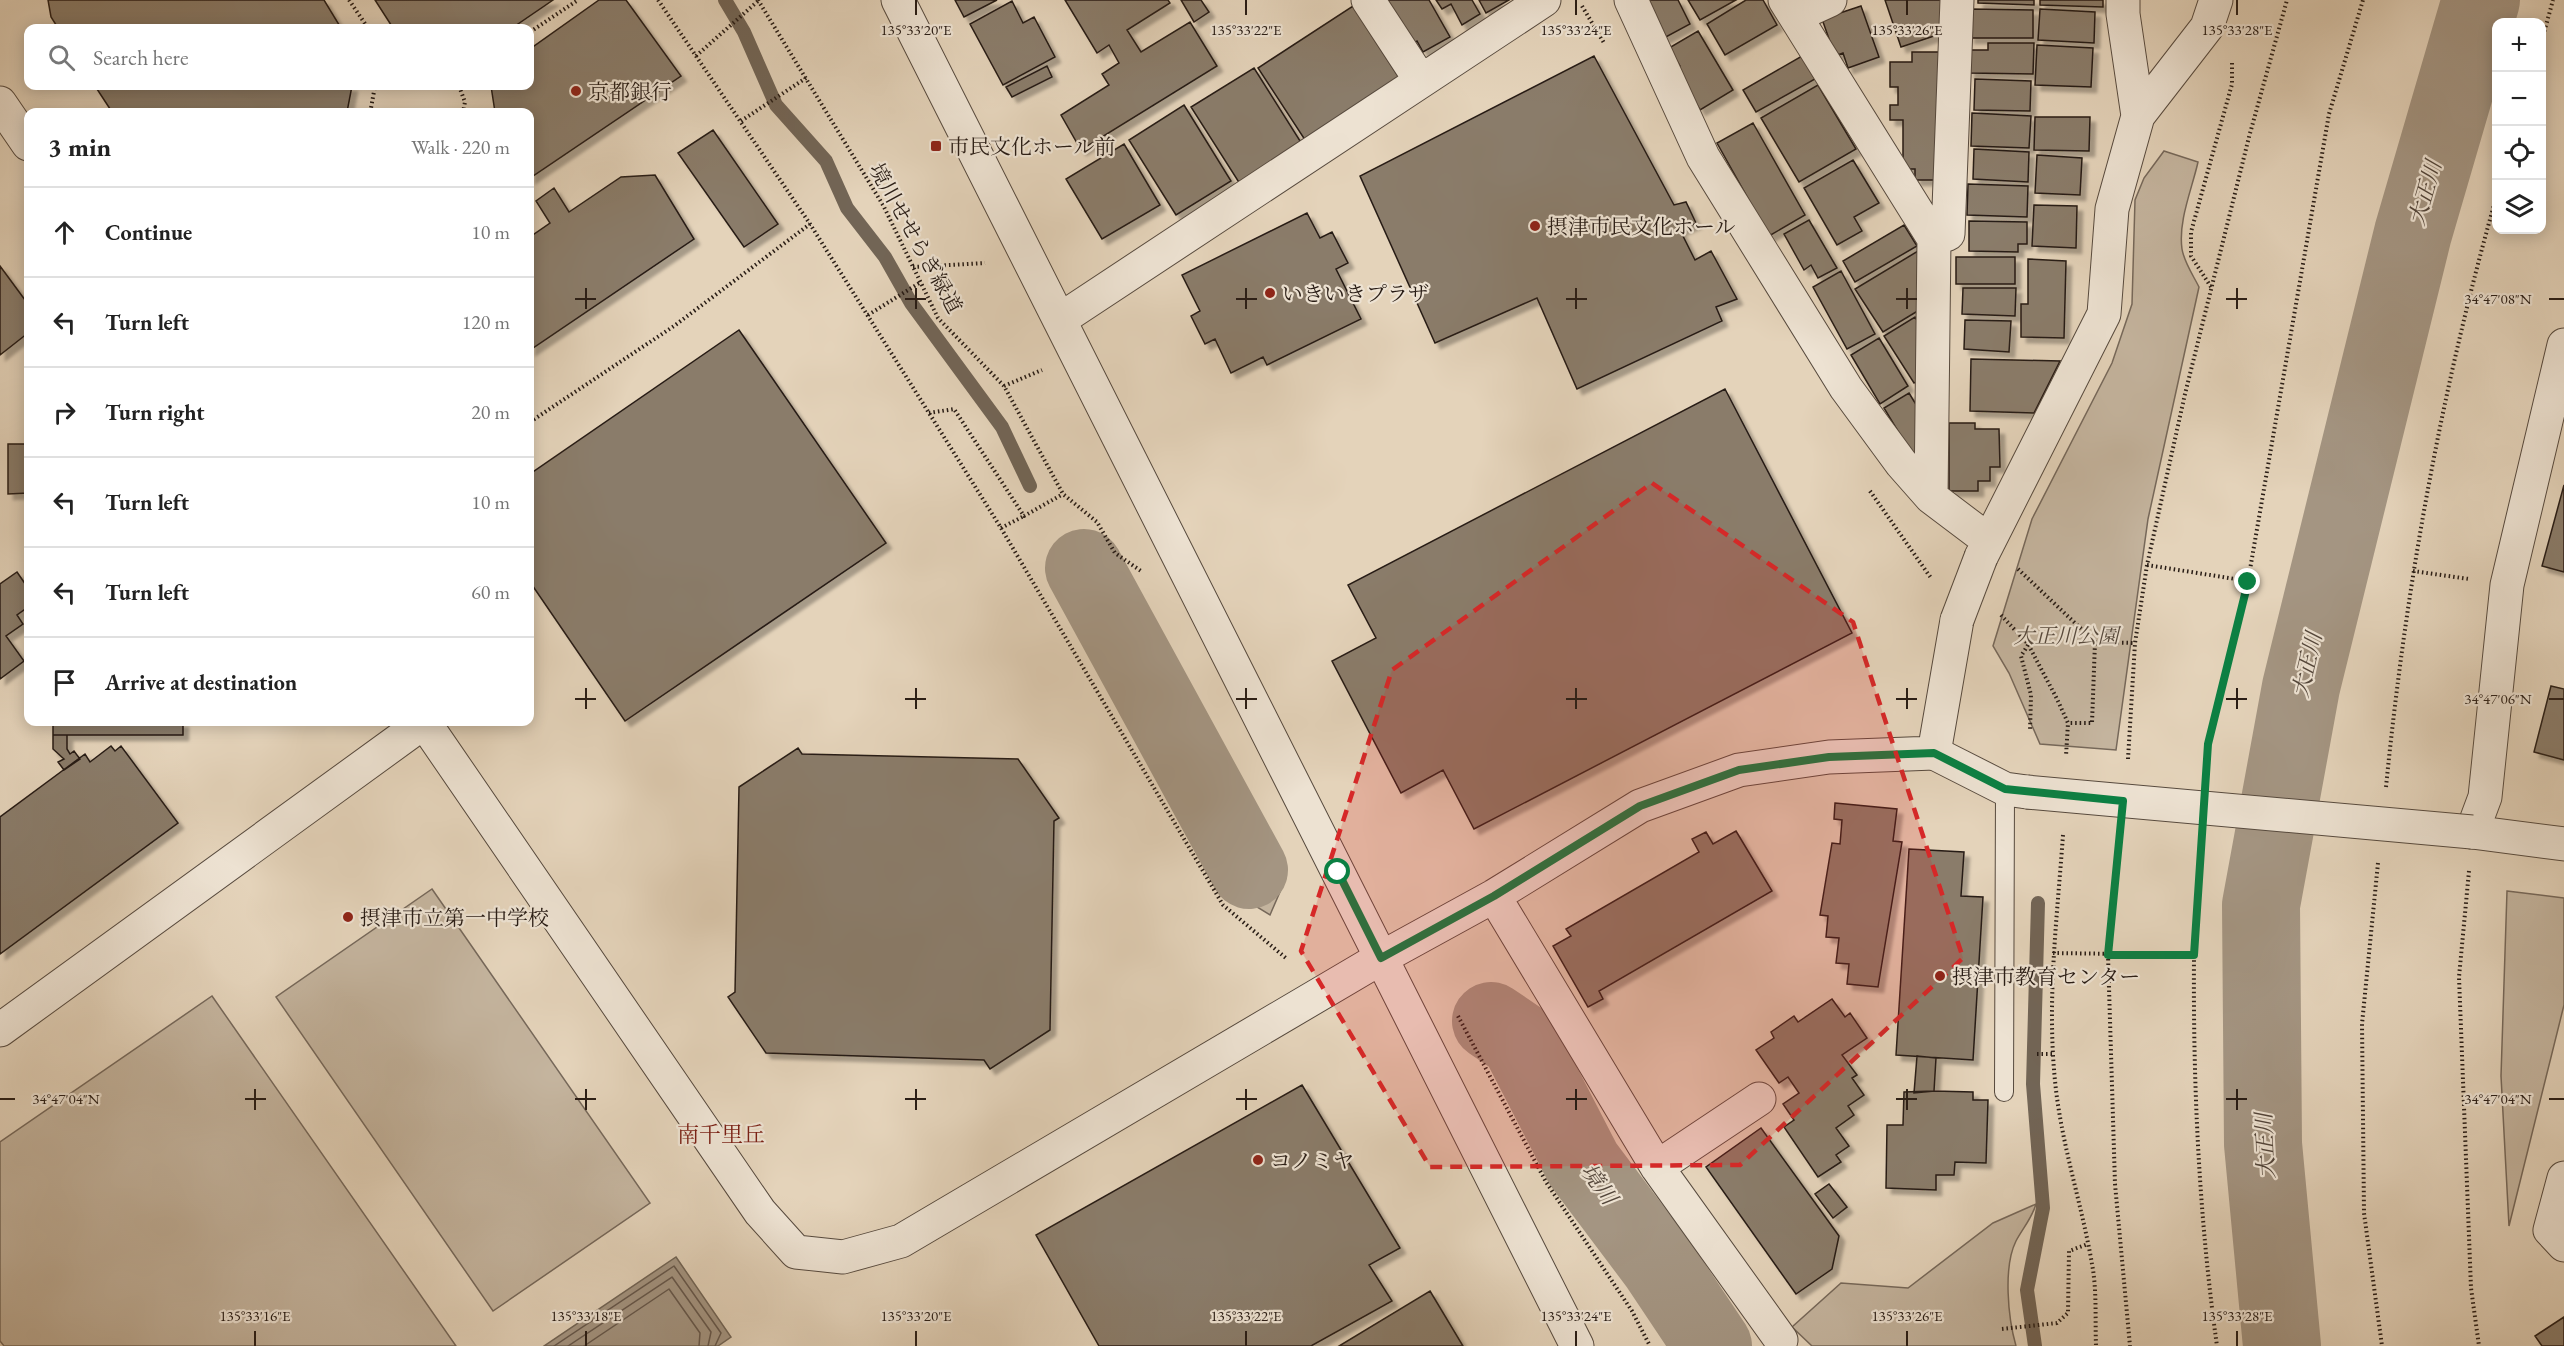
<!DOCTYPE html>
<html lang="en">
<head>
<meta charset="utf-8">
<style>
	:root { --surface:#fff; --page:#f2f2f2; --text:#222; --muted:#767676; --line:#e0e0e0 }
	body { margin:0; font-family:"EB Garamond","Noto Serif JP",serif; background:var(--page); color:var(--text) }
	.controls { position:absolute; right:18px; top:18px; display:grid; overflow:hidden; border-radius:12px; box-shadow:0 3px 15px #0003 }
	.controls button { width:54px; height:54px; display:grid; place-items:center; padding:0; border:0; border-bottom:2px solid var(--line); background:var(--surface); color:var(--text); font:30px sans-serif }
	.stop { position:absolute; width:18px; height:18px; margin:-14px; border:4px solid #0b8043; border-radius:50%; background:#fff }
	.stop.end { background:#0b8043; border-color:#fff; box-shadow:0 2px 6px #0008 }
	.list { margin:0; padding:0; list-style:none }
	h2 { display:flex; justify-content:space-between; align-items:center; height:78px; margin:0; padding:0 24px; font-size:26px }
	h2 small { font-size:20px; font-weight:400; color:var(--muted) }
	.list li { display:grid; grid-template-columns:39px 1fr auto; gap:18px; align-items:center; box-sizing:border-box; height:90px; padding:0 24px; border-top:2px solid var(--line) }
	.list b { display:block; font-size:22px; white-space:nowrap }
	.list em { font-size:20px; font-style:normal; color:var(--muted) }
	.icon { flex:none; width:33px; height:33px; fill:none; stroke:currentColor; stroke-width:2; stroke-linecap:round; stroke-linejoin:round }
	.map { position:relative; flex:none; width:2564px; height:1346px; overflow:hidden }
	.search { position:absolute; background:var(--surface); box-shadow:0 3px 15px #0003; left:24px; top:24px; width:510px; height:66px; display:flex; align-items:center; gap:15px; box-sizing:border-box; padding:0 21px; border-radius:12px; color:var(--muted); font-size:22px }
	.panel { position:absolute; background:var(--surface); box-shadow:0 3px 15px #0003; left:24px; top:108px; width:510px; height:618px; border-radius:12px }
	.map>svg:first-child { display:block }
</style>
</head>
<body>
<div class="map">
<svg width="2564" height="1346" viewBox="0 0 2564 1346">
	<defs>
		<filter id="shadow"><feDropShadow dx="5.5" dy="5.5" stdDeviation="1.5" flood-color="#0004"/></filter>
	</defs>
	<rect width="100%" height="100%" fill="#e4d3ba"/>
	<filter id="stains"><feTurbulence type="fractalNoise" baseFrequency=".00333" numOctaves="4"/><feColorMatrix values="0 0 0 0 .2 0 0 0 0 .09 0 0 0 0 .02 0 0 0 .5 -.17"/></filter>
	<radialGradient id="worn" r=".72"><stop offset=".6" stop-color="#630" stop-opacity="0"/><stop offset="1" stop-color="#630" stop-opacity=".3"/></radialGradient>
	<path fill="#c4b49e" stroke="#76685a" stroke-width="1.5" d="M2164 151 2198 162C2192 189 2178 221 2182 249 2184 262 2193 275 2199 287L2148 519 2116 750 2040 744 2009 673 1993 646 2032 519 2112 363 2132 304 2135 200 2144 178Z
		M1271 850 1286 878 1270 915 1244 899Z
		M432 889 650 1203 493 1311 276 997Z
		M2507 891 2564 898V1005L2509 1226 2501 1076Z
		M212 996 456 1346H4L0 1341V1142Z
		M2036 1204C2032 1218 2023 1228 2016 1241 2003 1267 2008 1318 2016 1346H1812L1792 1327 1841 1283 1908 1288 1993 1223Z"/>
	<path fill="#a49582" stroke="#726556" stroke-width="1.5" d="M676 1257 731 1337 718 1346H544Z"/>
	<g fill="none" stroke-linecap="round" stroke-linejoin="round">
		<path stroke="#66584c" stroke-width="1.5" d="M554 1346 674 1266 721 1333 715 1346
			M568 1346 672 1277 711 1332 708 1346
			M584 1346 669 1289 700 1333 699 1346"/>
		<path stroke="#726556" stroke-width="14" d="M725 0 744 32 776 105 826 161 847 208 885 257 911 303 1002 427 1030 486
			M2035 1346 2027 1290 2043 1208 2033 1084 2038 903"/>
		<path stroke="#a49582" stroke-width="78" d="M1084 568 1249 870
			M1491 1021 1519 1040 1583 1164 1659 1265 1713 1346
			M2282 1346 2263 1144 2261 905 2301 687 2413 233 2481 0"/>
	</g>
	<path fill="#8a7b6b" stroke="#281c15" stroke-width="1.5" filter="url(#shadow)" d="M48 0H324L341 28H58L51 17Z
		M375 0H553L512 28H393Z
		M599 0H626L681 76 530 178V112H495L491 86H530V49Z
		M955 0H997L964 17Z
		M1065 0H1168L1170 3 1127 30 1141 52 1190 22 1217 66 1081 150 1061 115 1109 85 1102 74 1119 63 1109 45 1097 53Z
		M1181 0H1201L1209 12 1194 22Z
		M1387 0H1429L1450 37 1423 52 1417 41 1411 45Z
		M1436 0H1472L1480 14 1462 25 1451 4 1442 9Z
		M1479 0H1509L1486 13Z
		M1645 0H1678L1690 24 1664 38Z
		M1688 0H1736L1700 20Z
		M1746 0H1763L1777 25 1725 55 1707 24Z
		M1885 0H1941L1952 30 1901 47Z
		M1978 0H2034V5L1978 3Z
		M2040 0H2103V7L2040 5Z
		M1012 1 1023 23 1034 17 1055 57 1003 85 970 24Z
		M1353 6 1402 82 1307 143 1258 68Z
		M1861 6 1879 57 1848 68 1843 53 1835 56 1822 19Z
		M1970 9 2033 10V38H1969Z
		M2040 9 2095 12 2094 43 2038 40Z
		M1698 31 1733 90 1700 110 1676 69 1680 66 1669 48Z
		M1988 43H2034L2033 74 1969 73 1970 50H1988Z
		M2037 45 2093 48 2091 87 2035 85Z
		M1912 52H1940V180H1915V169H1903V120H1890V105H1898V87H1890V62H1912Z
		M1594 56 1674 205 1686 202 1696 223 1680 230 1695 260 1711 251 1737 299 1716 307 1722 321 1577 389 1537 298 1435 343 1360 176Z
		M1802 56 1815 79 1756 112 1743 90Z
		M1047 66 1052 77 1012 97 1006 87Z
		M1254 68 1302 144 1240 184 1191 107Z
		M1975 79 2031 81 2030 111 1974 110Z
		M1818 85 1856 149 1799 182 1761 118Z
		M95 86H352L347 112H112Z
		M1184 105 1231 181 1176 215 1129 140Z
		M1972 113 2031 116 2029 148 1971 146Z
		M2035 117H2090L2089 151 2034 150Z
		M1753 123 1805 215 1769 236 1717 143Z
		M713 130 778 224 744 247 678 153Z
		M1124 144 1160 205 1102 239 1066 179Z
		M1974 149 2029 152 2028 182 1973 179Z
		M2037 155 2082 158 2080 195 2035 193Z
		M1853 160 1879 203 1854 217 1862 231 1837 245 1804 188Z
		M655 175 694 239 530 350V237L550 223 536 201 554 188 569 212 621 177Z
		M1968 184 2028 186 2027 217 1967 215Z
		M2034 205 2077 206 2076 248 2032 246Z
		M1307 213 1320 238 1332 232 1348 263 1336 269 1361 319 1267 365 1263 357 1231 373 1215 339 1205 344 1191 316 1200 311 1182 275Z
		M1809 220 1837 268 1818 278 1811 265 1804 270 1784 234Z
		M1969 221 2027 222V244H2018V252L1969 251Z
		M1904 225 1917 246 1855 282 1843 261Z
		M1918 251 1921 309 1883 332 1855 289Z
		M1956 257H2015V284H1956Z
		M2028 259 2066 261 2064 338 2021 337V304H2028Z
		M0 266 28 304V333L0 355Z
		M1841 271 1875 334 1847 349 1813 287Z
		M1963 288H2016L2015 316 1962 314Z
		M1915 317 1922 329 1920 379 1914 383 1884 336Z
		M1965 320 2011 321 2009 352 1964 349Z
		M739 330 886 543 625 721 530 582V474Z
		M1879 338 1908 386 1880 404 1851 355Z
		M1971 359 2060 361 2034 413 1970 411Z
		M1725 389 1852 633 1474 829 1443 770 1401 793 1332 661 1376 638 1348 585Z
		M1909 393 1920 411 1922 454 1914 458 1884 408Z
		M1949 423H1975V429H1999L2000 467H1990V481H1978V491H1949Z
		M8 444H28V493L8 494Z
		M2564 485V572L2542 566Z
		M17 572 28 588V607L17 615 23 624 6 636 24 661 0 679V584Z
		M2551 686 2564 689V760L2534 752Z
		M53 722H183V735H53Z
		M53 735H67V749L70 754 74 751 80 759 64 770 58 762 64 759 53 749Z
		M111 746 115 751 121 746 178 823 0 954V817L85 754 90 762Z
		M798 748 802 754 1018 759 1059 818 1054 821 1050 1030 990 1069 984 1060 766 1053 728 997 735 992 739 787Z
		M1835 803 1897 809 1893 841 1902 842 1878 987 1847 984 1849 964 1836 963 1839 938 1826 937 1828 916 1820 915 1832 843 1840 844 1842 820 1834 819Z
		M1736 831 1772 891 1599 991 1603 999 1588 1007 1553 946 1571 936 1566 929 1699 852 1692 839 1706 832 1713 844Z
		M1909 849 1964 852 1961 896 1983 897 1973 1060 1896 1055Z
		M1832 999 1845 1017 1850 1013 1867 1038 1842 1055 1857 1075 1852 1078 1864 1095 1848 1106 1854 1115 1836 1128 1849 1146 1836 1155 1841 1162 1818 1177 1784 1127 1794 1120 1783 1104 1799 1093 1788 1077 1779 1083 1756 1050 1774 1038 1771 1032 1794 1016 1798 1022Z
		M1917 1056 1936 1058 1934 1091 1914 1093Z
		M1302 1085 1400 1248 1369 1265 1392 1301 1311 1346H1099L1036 1235Z
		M1934 1091 1973 1092V1100H1988L1986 1163 1955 1162 1954 1175H1936V1190L1886 1188 1887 1125H1903L1904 1092Z
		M1761 1128 1839 1236 1832 1269 1796 1294 1706 1167Z
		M1829 1184 1847 1207 1833 1218 1815 1194Z
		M1430 1291 1463 1346H1339Z
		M2564 1317V1346H2542L2535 1336Z"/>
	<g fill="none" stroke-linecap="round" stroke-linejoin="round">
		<defs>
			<path id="service" d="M2004 1092 2005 789"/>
			<path id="minor" d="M1368 0 1421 81
				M1631 0 1703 157 1846 388 1901 463 1931 497 1988 540
				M1785 0 1934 239 1931 497
				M1795 16 1830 0
				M2138 116 2207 27 2216 0
				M1934 239 1948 234 1957 0
				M1061 319 1544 0
				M1981 557 2104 314 2112 209 2138 116 2123 14V0
				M2472 832 2485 797 2507 585 2564 345
				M1494 896 1657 1167 1781 1340
				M1381 958 1494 896 1640 806 1739 770 1829 757 1934 753 1957 620
				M0 1030 424 722
				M1657 1167 1759 1099
				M2564 1178 2550 1230 2564 1245"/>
			<path id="tertiary" d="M898 0 1577 1346
				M0 103 28 144
				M424 722 760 1212 796 1252 843 1257 901 1241 1381 958
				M1934 753 2005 789 2027 792
				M2472 832 2564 844"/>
		</defs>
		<use href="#service" stroke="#574a3e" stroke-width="20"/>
		<use href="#minor" stroke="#574a3e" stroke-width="35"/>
		<use href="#tertiary" stroke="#574a3e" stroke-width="35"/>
		<path stroke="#281c15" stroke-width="4" stroke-dasharray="1.5 3" stroke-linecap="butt" d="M349 0 368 28
			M658 0 810 224 929 413 1001 528 1223 905 1287 959
			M758 0 883 205 938 318 1004 386 1063 494 1097 522 1115 553 1141 571
			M1582 6 1604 43
			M530 32 578 0
			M2542 40 2553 0
			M696 56 758 1
			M459 86 465 102 463 112
			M372 112 371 108 375 86
			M741 121 806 78
			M913 267 985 263
			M2211 287 2191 256V232L2232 84V60
			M868 315 921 282
			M1004 386 1042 370
			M929 413 954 409 1024 516 1063 494
			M530 422 674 326 810 224
			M1870 491 1931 578
			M1001 528 1024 516
			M2147 565 2248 581
			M2018 569 2095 642 2092 723H2068
			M2413 571 2469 579
			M2001 615 2028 644 2057 699 2068 723 2066 756
			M2095 642 2135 643
			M2028 645 2021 656 2031 695 2030 731
			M2128 759 2135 643 2147 565 2185 394 2249 137 2287 0
			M2207 768 2208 744 2248 581 2329 114 2363 0
			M2386 787C2406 586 2441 391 2496 198
			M2063 835C2057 920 2046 1005 2056 1090 2063 1149 2082 1206 2092 1264 2097 1290 2095 1319 2096 1346
			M2119 838 2108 955 2115 1184 2130 1346
			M2201 848C2199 884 2194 920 2194 957 2193 1086 2199 1218 2217 1346
			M2378 863 2362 1024 2364 1213 2382 1346
			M2469 871 2459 977 2471 1288 2479 1346
			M2053 953 2194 955
			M1458 1016 1546 1182 1632 1311 1650 1346
			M2037 1054H2054
			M2002 1329 2057 1323 2068 1313 2069 1251 2088 1244"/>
		<use href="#service" stroke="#ede2d2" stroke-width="18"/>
		<use href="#minor" stroke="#ede2d2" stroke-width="33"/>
		<use href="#tertiary" stroke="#ede2d2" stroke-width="33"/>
		<defs>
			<path id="minor-bridge" d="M1957 620 1981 557"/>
			<path id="tertiary-bridge" d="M2027 792 2472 832"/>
		</defs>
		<use href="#minor-bridge" stroke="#574a3e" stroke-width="35" stroke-linecap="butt"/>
		<use href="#tertiary-bridge" stroke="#574a3e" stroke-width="35" stroke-linecap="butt"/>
		<use href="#minor-bridge" stroke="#ede2d2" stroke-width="33"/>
		<use href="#tertiary-bridge" stroke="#ede2d2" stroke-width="33"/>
	</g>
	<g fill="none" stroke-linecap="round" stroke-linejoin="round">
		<path stroke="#0b8043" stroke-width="8" d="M1338 872 1381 958 1494 896 1640 806 1739 770 1829 757 1934 753 2005 789 2123 801 2108 955H2194L2208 744 2248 582"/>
	</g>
	<path fill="#d62828" fill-opacity="0.2" stroke="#d62828" stroke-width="4.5" stroke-dasharray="12 8" stroke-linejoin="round" d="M1652 483 1853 622 1963 958 1740 1165 1430 1167 1301 951 1392 670Z"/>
	<path fill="none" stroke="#281c15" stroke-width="2" d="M916 0V15M1246 0V15M1576 0V15M1907 0V15M2237 0V15M586 288V309M916 288V309M1246 288V309M1576 288V309M1907 288V309M2237 288V309M575 299H596M905 299H926M1236 299H1257M1566 299H1587M1896 299H1917M2226 299H2247M2549 299H2564M586 688V709M916 688V709M1246 688V709M1576 688V709M1907 688V709M2237 688V709M575 699H596M905 699H926M1236 699H1257M1566 699H1587M1896 699H1917M2226 699H2247M2549 699H2564M255 1089V1110M586 1089V1110M916 1089V1110M1246 1089V1110M1576 1089V1110M1907 1089V1110M2237 1089V1110M0 1099H15M245 1099H266M575 1099H596M905 1099H926M1236 1099H1257M1566 1099H1587M1896 1099H1917M2226 1099H2247M2549 1099H2564M255 1331V1346M586 1331V1346M916 1331V1346M1246 1331V1346M1576 1331V1346M1907 1331V1346M2237 1331V1346"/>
	<g fill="#8f2418" stroke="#ede2d2" stroke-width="2">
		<circle cx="576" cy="91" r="6"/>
		<rect x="930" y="140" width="12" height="12" rx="3"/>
		<circle cx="1535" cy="226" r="6"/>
		<circle cx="1270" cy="293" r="6"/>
		<circle cx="348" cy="917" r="6"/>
		<circle cx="1940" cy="976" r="6"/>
		<circle cx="1258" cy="1160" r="6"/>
	</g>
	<g text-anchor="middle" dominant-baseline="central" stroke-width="4.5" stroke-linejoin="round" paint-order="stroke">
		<g font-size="21" fill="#281c15" stroke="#ede2d2" text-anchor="start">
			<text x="588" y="91">京都銀行</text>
			<text x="948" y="146">市民文化ホール前</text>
			<text x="1547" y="226">摂津市民文化ホール</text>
			<text x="1282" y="293">いきいきプラザ</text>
			<text x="360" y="917">摂津市立第一中学校</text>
			<text x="1952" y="976">摂津市教育センター</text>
			<text x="1270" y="1160">コノミヤ</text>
		</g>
		<g font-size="21" fill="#281c15" stroke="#ede2d2">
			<text transform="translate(916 238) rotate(61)">境川せせらぎ緑道</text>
		</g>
		<g font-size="21" font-style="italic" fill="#574a3e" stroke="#ede2d2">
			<text x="2066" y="635">大正川公園</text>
		</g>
		<g font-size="22" font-style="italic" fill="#53463b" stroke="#ede2d2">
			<text transform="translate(2425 193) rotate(-74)">大正川</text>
			<text transform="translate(2307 665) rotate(-77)">大正川</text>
			<text transform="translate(2265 1146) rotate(-93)">大正川</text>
			<text transform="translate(1599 1184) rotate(54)">境川</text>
		</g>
		<g font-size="22" fill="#7a1f14" stroke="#ede2d2">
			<text x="721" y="1134">南千里丘</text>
		</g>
	</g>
	<g font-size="15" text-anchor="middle" fill="#281c15" stroke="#ede2d2" stroke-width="4.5" stroke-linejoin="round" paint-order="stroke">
		<text x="916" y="35">135°33'20"E</text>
		<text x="1246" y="35">135°33'22"E</text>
		<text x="1576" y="35">135°33'24"E</text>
		<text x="1907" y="35">135°33'26"E</text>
		<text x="2237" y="35">135°33'28"E</text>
		<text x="2498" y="304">34°47'08"N</text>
		<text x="2498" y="704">34°47'06"N</text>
		<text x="66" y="1104">34°47'04"N</text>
		<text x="2498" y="1104">34°47'04"N</text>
		<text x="255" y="1321">135°33'16"E</text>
		<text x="586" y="1321">135°33'18"E</text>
		<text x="916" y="1321">135°33'20"E</text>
		<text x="1246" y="1321">135°33'22"E</text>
		<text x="1576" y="1321">135°33'24"E</text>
		<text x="1907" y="1321">135°33'26"E</text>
		<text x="2237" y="1321">135°33'28"E</text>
	</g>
	<rect width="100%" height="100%" filter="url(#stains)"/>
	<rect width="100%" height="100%" fill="url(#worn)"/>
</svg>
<div class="controls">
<button>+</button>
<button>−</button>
<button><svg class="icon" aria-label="locate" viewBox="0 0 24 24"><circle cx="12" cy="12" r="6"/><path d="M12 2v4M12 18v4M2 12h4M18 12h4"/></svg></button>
<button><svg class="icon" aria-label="layers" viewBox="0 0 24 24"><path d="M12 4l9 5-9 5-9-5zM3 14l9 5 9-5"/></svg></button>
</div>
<div class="stop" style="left:1338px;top:872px"></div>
<div class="stop end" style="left:2248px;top:582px"></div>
<div class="search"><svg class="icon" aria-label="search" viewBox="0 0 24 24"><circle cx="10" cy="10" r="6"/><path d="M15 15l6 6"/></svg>Search here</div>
<section class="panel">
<h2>3 min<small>Walk · 220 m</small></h2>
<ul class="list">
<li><svg class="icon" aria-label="ahead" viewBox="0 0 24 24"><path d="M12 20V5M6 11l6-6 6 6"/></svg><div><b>Continue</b></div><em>10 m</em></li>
<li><svg class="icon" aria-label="left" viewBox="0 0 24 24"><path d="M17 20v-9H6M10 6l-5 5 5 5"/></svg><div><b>Turn left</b></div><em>120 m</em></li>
<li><svg class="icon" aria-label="right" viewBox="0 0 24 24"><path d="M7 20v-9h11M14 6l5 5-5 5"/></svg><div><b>Turn right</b></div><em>20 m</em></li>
<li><svg class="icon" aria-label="left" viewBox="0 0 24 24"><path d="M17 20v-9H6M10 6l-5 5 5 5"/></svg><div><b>Turn left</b></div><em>10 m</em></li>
<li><svg class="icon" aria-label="left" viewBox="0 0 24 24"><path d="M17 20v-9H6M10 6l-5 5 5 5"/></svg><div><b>Turn left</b></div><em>60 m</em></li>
<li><svg class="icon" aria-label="arrive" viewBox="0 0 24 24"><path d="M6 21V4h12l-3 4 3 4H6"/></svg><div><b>Arrive at destination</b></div></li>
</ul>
</section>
</div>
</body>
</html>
